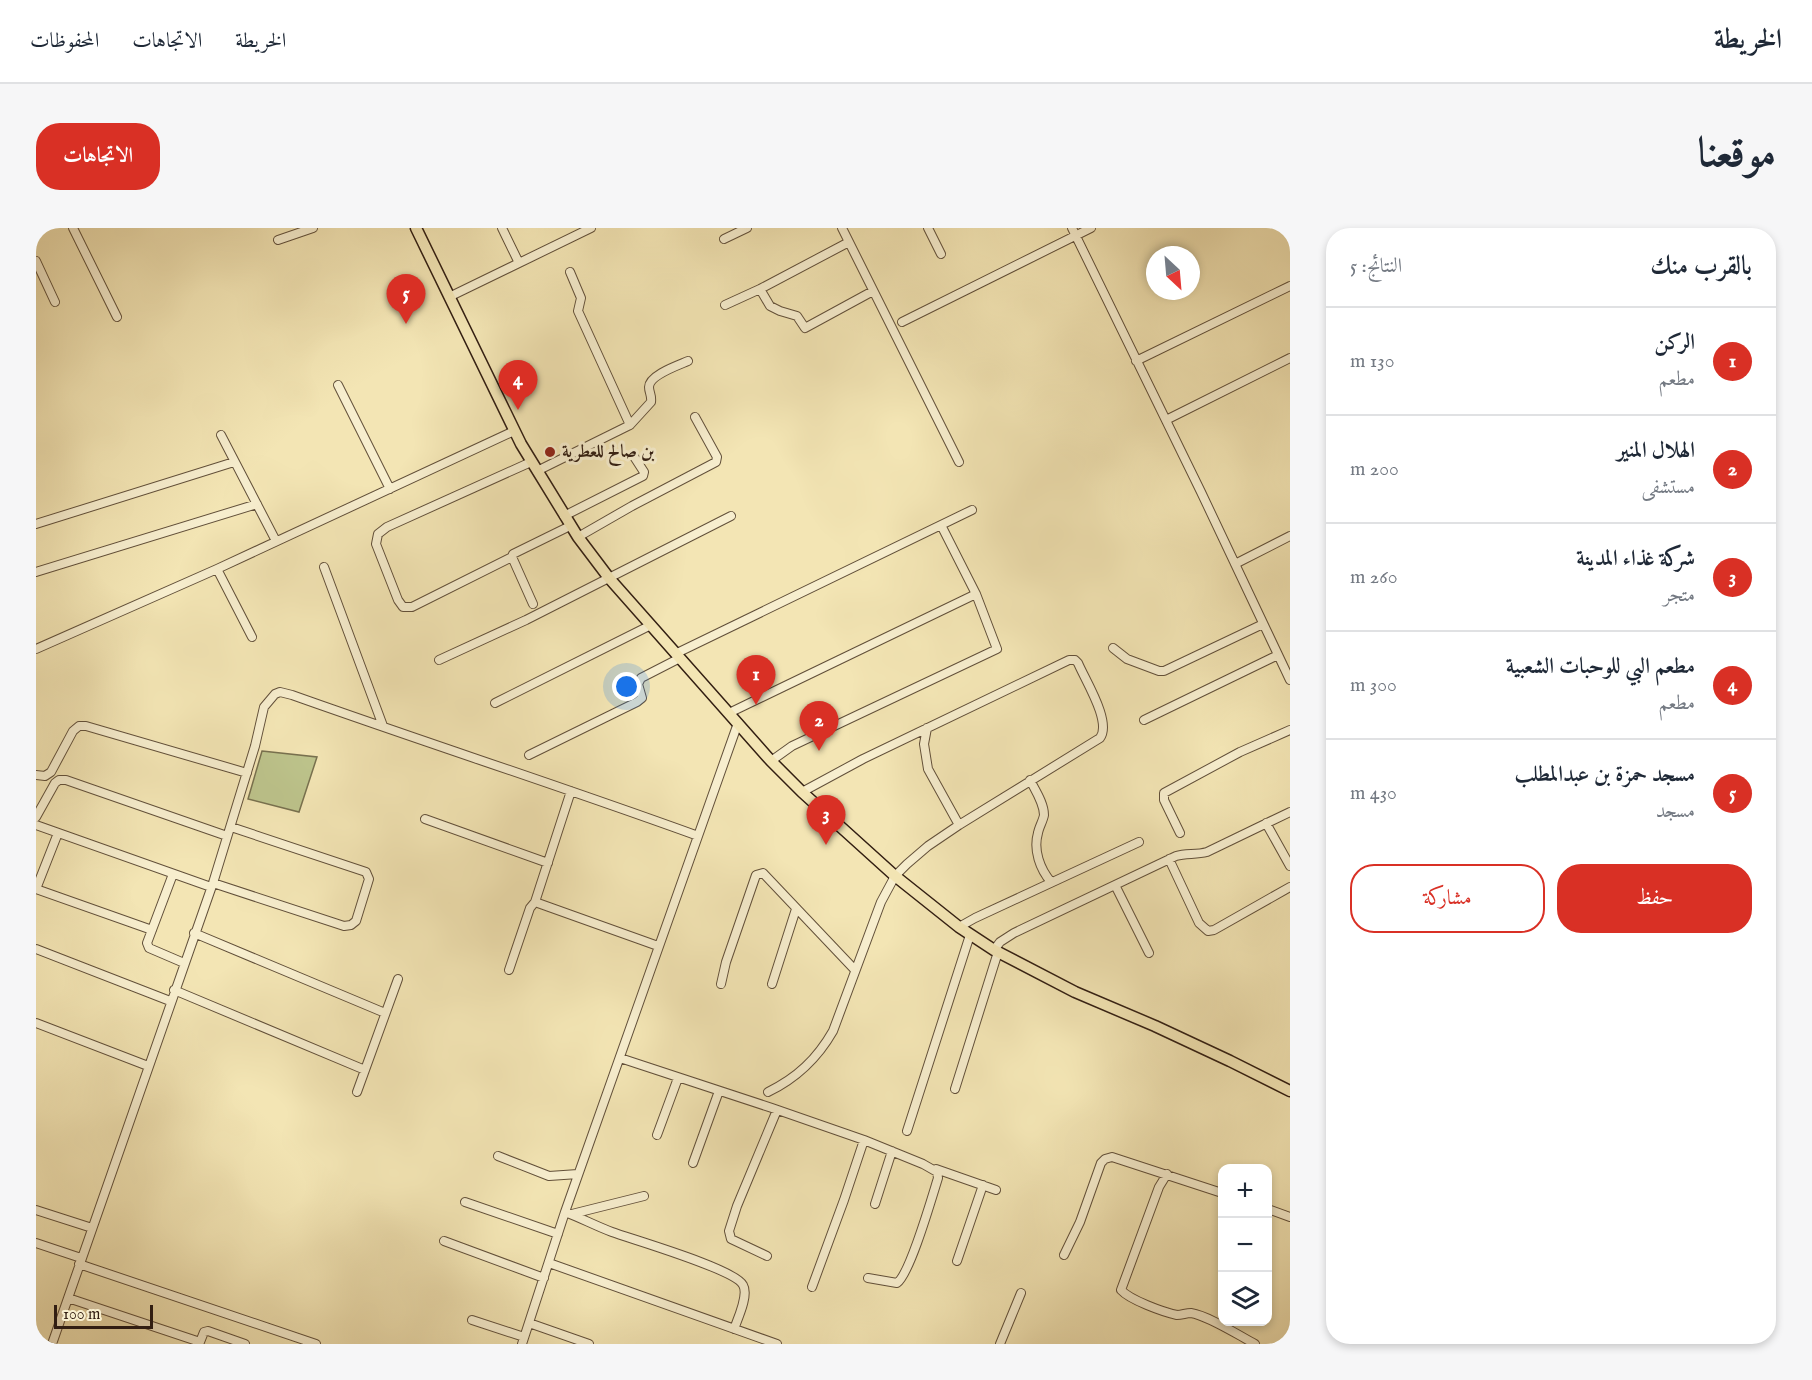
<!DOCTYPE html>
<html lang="ar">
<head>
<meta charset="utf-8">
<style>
	:root { --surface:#fff; --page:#f6f6f7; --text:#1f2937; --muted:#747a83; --line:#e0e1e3; --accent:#d93025 }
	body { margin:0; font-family:"IM FELL English",Amiri,serif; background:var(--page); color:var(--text); direction:rtl }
	.controls { position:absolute; right:18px; bottom:18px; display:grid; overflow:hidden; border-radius:12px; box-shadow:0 3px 9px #0003 }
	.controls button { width:54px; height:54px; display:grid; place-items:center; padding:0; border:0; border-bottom:2px solid var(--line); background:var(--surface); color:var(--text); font:30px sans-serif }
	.compass { position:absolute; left:1110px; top:18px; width:54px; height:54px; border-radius:50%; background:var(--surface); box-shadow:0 3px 9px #0003; rotate:154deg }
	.scale { position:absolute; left:18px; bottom:15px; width:99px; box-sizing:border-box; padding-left:6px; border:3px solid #321e12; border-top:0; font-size:16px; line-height:21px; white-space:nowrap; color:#321e12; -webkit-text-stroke:4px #f7eece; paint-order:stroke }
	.you { position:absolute; left:591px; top:459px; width:21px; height:21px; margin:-15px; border:4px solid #fff; border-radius:50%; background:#1a73e8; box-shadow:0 0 0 9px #1a73e833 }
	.badge { display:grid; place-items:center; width:39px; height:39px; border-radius:50%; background:var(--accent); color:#fff; font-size:20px; font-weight:700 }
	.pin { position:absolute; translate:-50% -50px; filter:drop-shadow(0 2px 3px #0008) }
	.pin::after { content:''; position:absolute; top:32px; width:21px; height:18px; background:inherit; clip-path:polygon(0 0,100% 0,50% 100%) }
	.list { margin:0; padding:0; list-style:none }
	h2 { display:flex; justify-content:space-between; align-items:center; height:78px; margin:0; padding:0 24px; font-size:26px }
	h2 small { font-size:20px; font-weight:400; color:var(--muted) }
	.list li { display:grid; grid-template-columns:39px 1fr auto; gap:18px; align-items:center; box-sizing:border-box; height:108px; padding:0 24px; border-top:2px solid var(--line) }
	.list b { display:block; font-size:22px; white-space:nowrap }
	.list p { margin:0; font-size:20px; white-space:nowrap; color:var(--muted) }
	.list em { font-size:20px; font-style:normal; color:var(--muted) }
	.actions { display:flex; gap:12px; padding:18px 24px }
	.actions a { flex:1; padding:14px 0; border:2px solid var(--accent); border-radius:24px; text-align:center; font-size:21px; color:var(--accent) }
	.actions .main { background:var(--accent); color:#fff }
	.icon { flex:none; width:33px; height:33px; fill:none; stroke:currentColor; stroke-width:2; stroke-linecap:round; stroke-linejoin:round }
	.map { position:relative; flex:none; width:1254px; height:1116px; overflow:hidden; direction:ltr; border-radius:24px }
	header { display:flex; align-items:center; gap:36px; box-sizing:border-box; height:84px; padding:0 30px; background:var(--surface); border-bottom:2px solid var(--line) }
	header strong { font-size:28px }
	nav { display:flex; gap:33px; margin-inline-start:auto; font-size:21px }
	.intro { display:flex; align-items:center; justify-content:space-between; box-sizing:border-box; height:144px; padding:0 36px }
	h1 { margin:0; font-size:42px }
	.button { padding:15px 27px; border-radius:24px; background:var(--accent); color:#fff; font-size:21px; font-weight:700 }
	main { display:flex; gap:36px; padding:0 36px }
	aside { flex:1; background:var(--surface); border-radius:24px; box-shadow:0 3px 9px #0003 }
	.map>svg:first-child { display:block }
</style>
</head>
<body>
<header>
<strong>الخريطة</strong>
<nav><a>الخريطة</a><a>الاتجاهات</a><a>المحفوظات</a></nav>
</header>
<div class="intro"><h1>موقعنا</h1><a class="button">الاتجاهات</a></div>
<main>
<aside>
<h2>بالقرب منك<small>النتائج: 5</small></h2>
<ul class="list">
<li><span class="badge">1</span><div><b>الركن</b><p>مطعم</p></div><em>130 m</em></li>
<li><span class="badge">2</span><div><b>الهلال المنير</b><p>مستشفى</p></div><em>200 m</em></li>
<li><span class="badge">3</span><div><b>شركة غذاء المدينة</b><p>متجر</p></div><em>260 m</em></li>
<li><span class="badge">4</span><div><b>مطعم البي للوحبات الشعبية</b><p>مطعم</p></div><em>300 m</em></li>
<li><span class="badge">5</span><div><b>مسجد حمزة بن عبدالمطلب</b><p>مسجد</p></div><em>430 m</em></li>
</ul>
<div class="actions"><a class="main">حفظ</a><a>مشاركة</a></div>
</aside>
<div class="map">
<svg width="1254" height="1116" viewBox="0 0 1254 1116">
	<rect width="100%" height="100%" fill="#f3e5b4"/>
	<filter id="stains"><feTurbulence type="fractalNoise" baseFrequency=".00333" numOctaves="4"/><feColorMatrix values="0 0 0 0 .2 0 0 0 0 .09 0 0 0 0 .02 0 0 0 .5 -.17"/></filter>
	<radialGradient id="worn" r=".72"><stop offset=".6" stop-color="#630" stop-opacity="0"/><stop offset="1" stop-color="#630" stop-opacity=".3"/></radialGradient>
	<path fill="#bdc48c" stroke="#78714f" stroke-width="1.5" d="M226 523 281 529 263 584 212 571Z"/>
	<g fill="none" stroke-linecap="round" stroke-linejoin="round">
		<defs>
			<path id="minor" d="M37 0 81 89
				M466 0 483 35
				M806 0 923 234
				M892 0 905 26
				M1036 0 1165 264 1254 452
				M688 11 711 0
				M242 12 277 0
				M0 33 19 74
				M534 44 545 70 542 83 594 197
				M724 61 734 78 744 83 761 88 769 100 837 63
				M413 69 555 0
				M689 77 724 61 813 14
				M866 94 1055 0
				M1100 133 1254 58
				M302 157 354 261
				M1130 192 1254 130
				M185 207 240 313
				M495 234 351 299 342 306 340 316 362 372 367 379H376L476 329 477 326 534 298
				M501 243 594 197 615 174C616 167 613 165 613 159 613 147 643 137 652 133
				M528 288 607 248 608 244 597 227
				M0 296 198 234
				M542 309 596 278 680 234 681 229 659 189
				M476 329 497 376
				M1199 336 1254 308
				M288 339 347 498
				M181 341 216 409
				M0 344 221 276
				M1077 420 1091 431 1123 443H1128L1227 396
				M0 421 181 341 478 203
				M641 425 936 282
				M403 432 490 392 695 288
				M459 475 615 397
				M693 485 940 366
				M1108 492 1242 427
				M891 500 888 516 892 541 923 597
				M493 527 601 474 606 470 602 456 605 450 644 430
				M735 533 756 518 961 421 940 366 905 297
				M0 547 9 548 15 544 37 503 43 498H50L211 545
				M994 552C999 562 1008 575 1008 587 1007 593 1003 599 1002 605 997 622 1004 641 1015 654
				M0 589 19 555 23 552H30L191 608
				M389 591 512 635
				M1230 595 1254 638
				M0 597 175 659
				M1144 605 1128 572V565L1204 524 1254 502
				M1133 631 1163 695 1172 703 1178 702 1254 659
				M137 646 111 715 113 720 148 735
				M177 655 308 698 315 697 320 693 333 651 330 644 195 599
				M1079 657 1113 725
				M0 661 116 702
				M0 661 22 605
				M499 674 622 718
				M923 699 939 690 1103 614
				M158 705 349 785
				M0 721 134 773
				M958 722 964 714 978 705 1140 628C1150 625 1160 627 1171 624L1254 584
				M473 742 494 680 499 674 535 563
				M685 756 690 734 720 647 727 645 819 742
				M736 756 760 681
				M138 762 329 842
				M0 795 112 838
				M584 830 736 880 828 912 887 936 901 944 902 950C896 969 874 1046 861 1055L832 1050
				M919 861 962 724
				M321 864 362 751
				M732 864C761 850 781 831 797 803L845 674 859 648 871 636 892 618 923 597 1064 510C1076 494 1049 452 1042 435L1039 432H1033L827 531 766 564
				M871 903 934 707
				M621 907 642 850
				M462 928 513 948 542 946
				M657 935 683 863
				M900 941 960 962
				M1131 946 1123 959 1085 1062C1094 1072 1127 1084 1141 1087 1146 1087 1150 1085 1155 1085 1173 1088 1202 1107 1219 1116
				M429 974 522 1006
				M839 976 856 923
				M1232 981 1254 989
				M0 982 56 1000
				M529 984C545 990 560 998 576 1004 598 1012 699 1041 707 1057 713 1067 702 1090 698 1101
				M536 986 608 968
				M408 1013 508 1050
				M0 1015 45 1030
				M1028 1027 1044 994 1065 935 1069 931 1076 929 1186 965
				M731 1028 695 1011 693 1003 701 978 741 882
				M921 1033 947 957
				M513 1035 741 1116
				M43 1036 280 1116
				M776 1059 808 972 828 912
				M32 1070 164 1114 163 1116
				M436 1092 488 1109
				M493 1095 553 1116
				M164 1114 168 1104 172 1103 209 1116
				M16 1116 177 655 219 518 228 479 239 466 244 464 256 467C391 515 527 559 662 608
				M486 1116 529 984 702 495
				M964 1116 985 1065"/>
			<path id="major" d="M380 0 485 216 542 309 573 350 735 533 766 564 859 648 923 699 958 722 1039 764 1119 798 1194 833 1254 863"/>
		</defs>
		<use href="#minor" stroke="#62503a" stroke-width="10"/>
		<use href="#major" stroke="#321e12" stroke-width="13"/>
		<use href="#minor" stroke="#f7eece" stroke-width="8"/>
		<use href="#major" stroke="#f3e5b4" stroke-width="10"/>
	</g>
	<circle fill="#8f2418" stroke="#f7eece" stroke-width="2" cx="514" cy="224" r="6"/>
	<g text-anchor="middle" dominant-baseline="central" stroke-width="6" stroke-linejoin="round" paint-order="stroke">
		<g font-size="18" font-weight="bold" fill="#321e12" stroke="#f7eece" text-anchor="start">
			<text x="526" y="224">بن صالح للعطرية</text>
		</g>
	</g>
	<rect width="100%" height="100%" filter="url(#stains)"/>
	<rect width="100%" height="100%" fill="url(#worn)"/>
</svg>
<div class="controls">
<button>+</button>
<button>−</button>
<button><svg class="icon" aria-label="layers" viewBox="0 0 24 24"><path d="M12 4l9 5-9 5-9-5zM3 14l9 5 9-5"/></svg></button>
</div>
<svg class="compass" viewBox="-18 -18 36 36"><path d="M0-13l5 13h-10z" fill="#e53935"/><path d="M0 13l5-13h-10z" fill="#747a83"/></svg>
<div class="scale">100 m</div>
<div class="you"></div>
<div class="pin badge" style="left:720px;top:477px">1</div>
<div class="pin badge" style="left:783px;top:523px">2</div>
<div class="pin badge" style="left:790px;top:617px">3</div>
<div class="pin badge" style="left:482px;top:182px">4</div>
<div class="pin badge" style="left:370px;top:96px">5</div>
</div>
</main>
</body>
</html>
